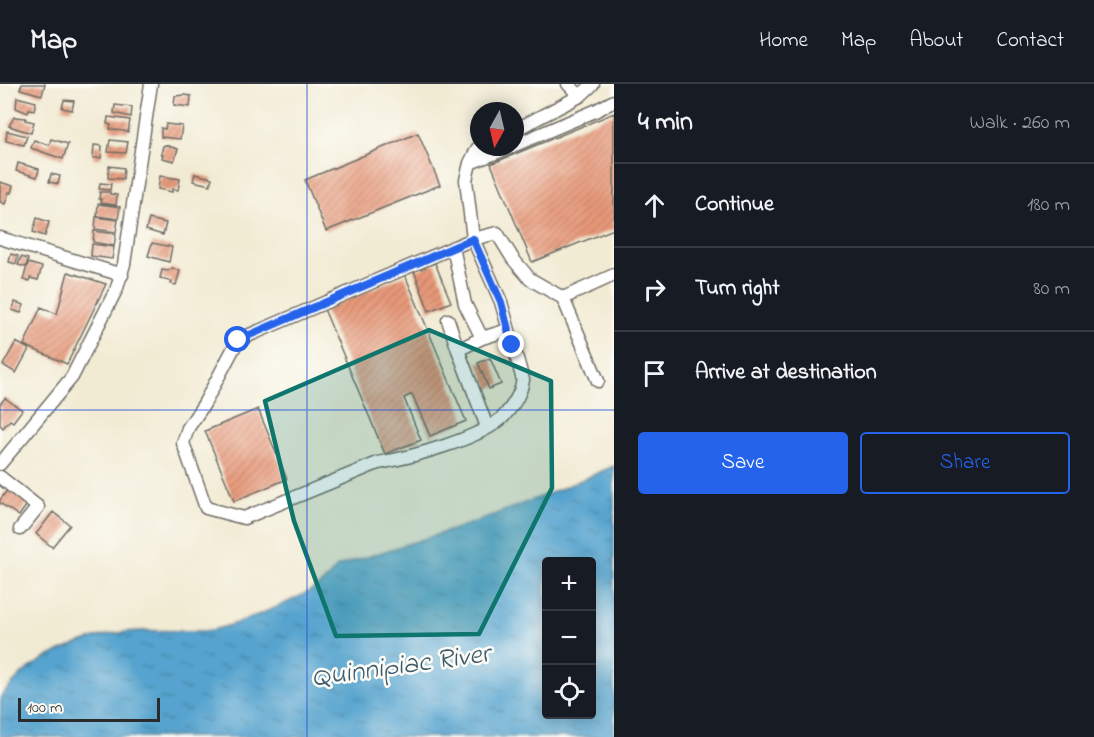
<!DOCTYPE html>
<html lang="en">
<head>
<meta charset="utf-8">
<style>
	:root { --surface:#171b24; --page:#242831; --text:#f1f3f6; --muted:#9ea1a6; --line:#363941; --accent:#2563eb }
	body { margin:0; font-family:"Indie Flower",sans-serif; background:var(--page); color:var(--text) }
	.controls { position:absolute; right:18px; bottom:18px; display:grid; overflow:hidden; border-radius:6px; box-shadow:0 3px 15px #0003 }
	.controls button { width:54px; height:54px; display:grid; place-items:center; padding:0; border:0; border-bottom:2px solid var(--line); background:var(--surface); color:var(--text); font:30px sans-serif }
	.compass { position:absolute; left:470px; top:18px; width:54px; height:54px; border-radius:50%; background:var(--surface); box-shadow:0 3px 15px #0003; rotate:188deg }
	.scale { position:absolute; left:18px; bottom:15px; width:142px; box-sizing:border-box; padding-left:6px; border:3px solid #2b2b2b; border-top:0; font-size:16px; line-height:21px; white-space:nowrap; color:#2b2b2b; -webkit-text-stroke:4px #fdfcf7; paint-order:stroke }
	.stop { position:absolute; width:18px; height:18px; margin:-14px; border:4px solid #2563eb; border-radius:50%; background:#fff }
	.stop.end { background:#2563eb; border-color:#fff; box-shadow:0 2px 6px #0008 }
	.list { margin:0; padding:0; list-style:none }
	h2 { display:flex; justify-content:space-between; align-items:center; height:78px; margin:0; padding:0 24px; font-size:26px }
	h2 small { font-size:20px; font-weight:400; color:var(--muted) }
	.list li { display:grid; grid-template-columns:39px 1fr auto; gap:18px; align-items:center; box-sizing:border-box; height:84px; padding:0 24px; border-top:2px solid var(--line) }
	.list b { display:block; font-size:22px; white-space:nowrap }
	.list em { font-size:20px; font-style:normal; color:var(--muted) }
	.actions { display:flex; gap:12px; padding:18px 24px }
	.actions a { flex:1; padding:14px 0; border:2px solid var(--accent); border-radius:6px; text-align:center; font-size:21px; color:var(--accent) }
	.actions .main { background:var(--accent); color:#fff }
	.icon { flex:none; width:33px; height:33px; fill:none; stroke:currentColor; stroke-width:2; stroke-linecap:round; stroke-linejoin:round }
	.map { position:relative; flex:none; width:614px; height:653px; overflow:hidden }
	header { display:flex; align-items:center; gap:36px; box-sizing:border-box; height:84px; padding:0 30px; background:var(--surface); border-bottom:2px solid var(--line) }
	header strong { font-size:28px }
	nav { display:flex; gap:33px; margin-inline-start:auto; font-size:21px }
	main { display:flex }
	aside { flex:1; background:var(--surface) }
	.map>svg:first-child { display:block }
</style>
</head>
<body>
<header>
<strong>Map</strong>
<nav><a>Home</a><a>Map</a><a>About</a><a>Contact</a></nav>
</header>
<main>
<div class="map">
<svg width="614" height="653" viewBox="0 0 614 653">
	<defs>
		<pattern id="water-ripples" width="26" height="14" patternUnits="userSpaceOnUse" patternTransform="scale(1.5)"><rect width="26" height="14" fill="#54a3ce"/><path d="M2 4q2-2 4 0t4 0M15 11q2-2 4 0t4 0" fill="none" stroke="#4685a7"/></pattern>
		<pattern id="building-hatch" width="6" height="6" patternUnits="userSpaceOnUse" patternTransform="scale(1.5)"><rect width="6" height="6" fill="#e89979"/><path d="M-1 1l2-2M0 6l6-6M5 7l2-2" fill="none" stroke="#bc7d63"/></pattern>
	</defs>
	<rect width="100%" height="100%" fill="#fdfcf7"/>
	<filter id="ink" filterUnits="userSpaceOnUse"><feTurbulence type="fractalNoise" baseFrequency=".0167" numOctaves="2"/><feDisplacementMap in="SourceGraphic" scale="12" xChannelSelector="R" yChannelSelector="G"/><feConvolveMatrix kernelMatrix="1 2 1 2 8 2 1 2 1" color-interpolation-filters="sRGB"/></filter>
	<filter id="wash" filterUnits="userSpaceOnUse"><feTurbulence type="fractalNoise" baseFrequency=".008" numOctaves="4" result="noise"/><feDisplacementMap in="SourceGraphic" scale="24" xChannelSelector="R" yChannelSelector="G"/><feGaussianBlur stdDeviation="1.35" result="paint"/><feColorMatrix in="noise" values="0 0 0 0 0 0 0 0 0 0 0 0 0 0 0 0 0 1.4 0 .05"/><feComposite in="paint" operator="in"/></filter>
	<g filter="url(#wash)">
		<rect width="100%" height="100%" fill="#f2ebd4"/>
		<path fill="url(#water-ripples)" stroke="#40677c" stroke-width="1.5" fill-rule="evenodd" d="M614 382V653H0L1 612C10 603 18 593 27 586 48 570 74 561 98 553 131 544 169 547 203 547 228 546 302 514 322 499 328 495 333 487 338 482L467 441 558 406ZM546 478H592V630H546Z"/>
		<g id="blocks">
			<path fill="url(#building-hatch)" d="M22 0H45L42 11 20 5Z
				M185 11 191 12 190 23 174 21 175 12Z
				M17 13 36 18 34 26 29 25 28 29 16 24Z
				M64 16 74 17 72 26 62 24Z
				M115 21 132 23 131 33 114 29Z
				M614 29V145L532 178 491 80Z
				M14 33 26 34 25 36 34 38 31 49 9 42Z
				M108 33 130 36 128 48 110 45 111 41 107 40Z
				M166 40 182 42 180 55 161 53V44L165 45Z
				M7 47 27 52 24 61 6 57Z
				M418 49 440 101 326 147 305 96Z
				M51 55 68 60 63 75 31 64 34 56 49 61Z
				M110 56 128 58 126 69 108 68Z
				M94 61 102 62 101 74H93Z
				M165 61 178 65 174 77 162 74 163 71 161 70 163 62Z
				M18 79 39 85 37 93 16 87Z
				M109 82 124 84 123 95 108 94Z
				M51 90 60 92 58 100 49 98Z
				M195 90 212 94 210 101 193 97Z
				M160 92 180 95 178 106 172 105V108L158 105Z
				M0 98 13 102 11 109 9 108 5 120 0 118Z
				M100 99 111 100 110 106 99 105Z
				M100 108H110V110L117 111 116 121 101 119V115H99Z
				M98 120 120 123 118 135 97 132Z
				M96 133 118 136 116 148 95 145Z
				M37 134 49 138 45 152 33 148Z
				M149 135 166 139 163 151 146 146Z
				M94 147 116 150 114 162 93 158Z
				M152 159 172 163 169 178 148 172Z
				M92 160 114 163 112 175 91 172Z
				M11 170 18 172 16 180 9 178Z
				M21 173 28 175 26 183 18 181Z
				M28 179 42 183 38 196 30 194 29 197 23 196Z
				M435 179 451 218 429 227 414 187Z
				M172 184 180 187 176 201 171 200 172 197 160 194 162 186 168 187Z
				M68 188 106 200 67 280 24 261 41 223 57 230Z
				M405 191 466 337 430 352 412 310 404 314 421 356 385 370 324 225Z
				M15 218 24 221 21 229 12 226Z
				M16 258 29 265 16 289 3 281Z
				M490 274 501 300 489 305 478 279Z
				M5 314 22 326 13 338 10 336 3 344 0 341V320Z
				M258 325 287 395 234 417 205 347Z
				M8 405 28 419 19 432 0 419V416Z
				M53 428 70 441 52 463 36 450Z"/>
		</g>
	</g>
	<g filter="url(#ink)">
		<use href="#blocks" fill-opacity="0" stroke="#716e66" stroke-width="1.5"/>
		<g fill="none" stroke-linecap="round" stroke-linejoin="round">
			<defs>
				<path id="minor" d="M568 0 580 12 593 0
					M515 46 580 12
					M515 61 595 27 614 17
					M481 63 477 65 470 79 466 96 473 155 501 218 523 296C521 309 513 322 504 332 483 354 409 374 378 379L244 434 206 424 183 359 188 344 204 320 238 256 473 155 497 149 513 175 530 195 563 214 598 297
					M470 79 511 63
					M0 154 122 191
					M453 163 465 220 482 254
					M563 214 614 191
					M448 236 458 266
					M487 343 458 266 482 254 508 246
					M0 380 72 293 117 204 124 180 151 0
					M0 393 38 423 20 445"/>
			</defs>
			<use href="#minor" stroke="#716e66" stroke-width="15"/>
			<use href="#minor" stroke="#fff" stroke-width="12"/>
		</g>
	</g>
	<g fill="none" stroke-linecap="round" stroke-linejoin="round" filter="url(#ink)">
		<path stroke="#2563eb" stroke-width="8" d="M238 256 473 155 501 218 512 261"/>
	</g>
	<path fill="#0f766e" fill-opacity="0.2" stroke="#0f766e" stroke-width="4.5" stroke-linejoin="round" d="M429 246 551 297 552 404 479 550 336 552 294 437 265 317Z"/>
	<path fill="none" stroke="#1d4ed8" stroke-width="1.5" stroke-opacity="0.55" d="M307 0V653M0 326H614"/>
	<g text-anchor="middle" dominant-baseline="central" stroke-width="5" stroke-linejoin="round" paint-order="stroke">
		<g font-size="28" font-style="italic" fill="#3b5b6c" stroke="#fdfcf7">
			<text transform="translate(401 583) rotate(-8)">Quinnipiac River</text>
		</g>
	</g>
</svg>
<div class="controls">
<button>+</button>
<button>−</button>
<button><svg class="icon" aria-label="locate" viewBox="0 0 24 24"><circle cx="12" cy="12" r="6"/><path d="M12 2v4M12 18v4M2 12h4M18 12h4"/></svg></button>
</div>
<svg class="compass" viewBox="-18 -18 36 36"><path d="M0-13l5 13h-10z" fill="#e53935"/><path d="M0 13l5-13h-10z" fill="#9ea1a6"/></svg>
<div class="scale">100 m</div>
<div class="stop" style="left:238px;top:256px"></div>
<div class="stop end" style="left:512px;top:261px"></div>
</div>
<aside>
<h2>4 min<small>Walk · 260 m</small></h2>
<ul class="list">
<li><svg class="icon" aria-label="ahead" viewBox="0 0 24 24"><path d="M12 20V5M6 11l6-6 6 6"/></svg><div><b>Continue</b></div><em>180 m</em></li>
<li><svg class="icon" aria-label="right" viewBox="0 0 24 24"><path d="M7 20v-9h11M14 6l5 5-5 5"/></svg><div><b>Turn right</b></div><em>80 m</em></li>
<li><svg class="icon" aria-label="arrive" viewBox="0 0 24 24"><path d="M6 21V4h12l-3 4 3 4H6"/></svg><div><b>Arrive at destination</b></div></li>
</ul>
<div class="actions"><a class="main">Save</a><a>Share</a></div>
</aside>
</main>
</body>
</html>
